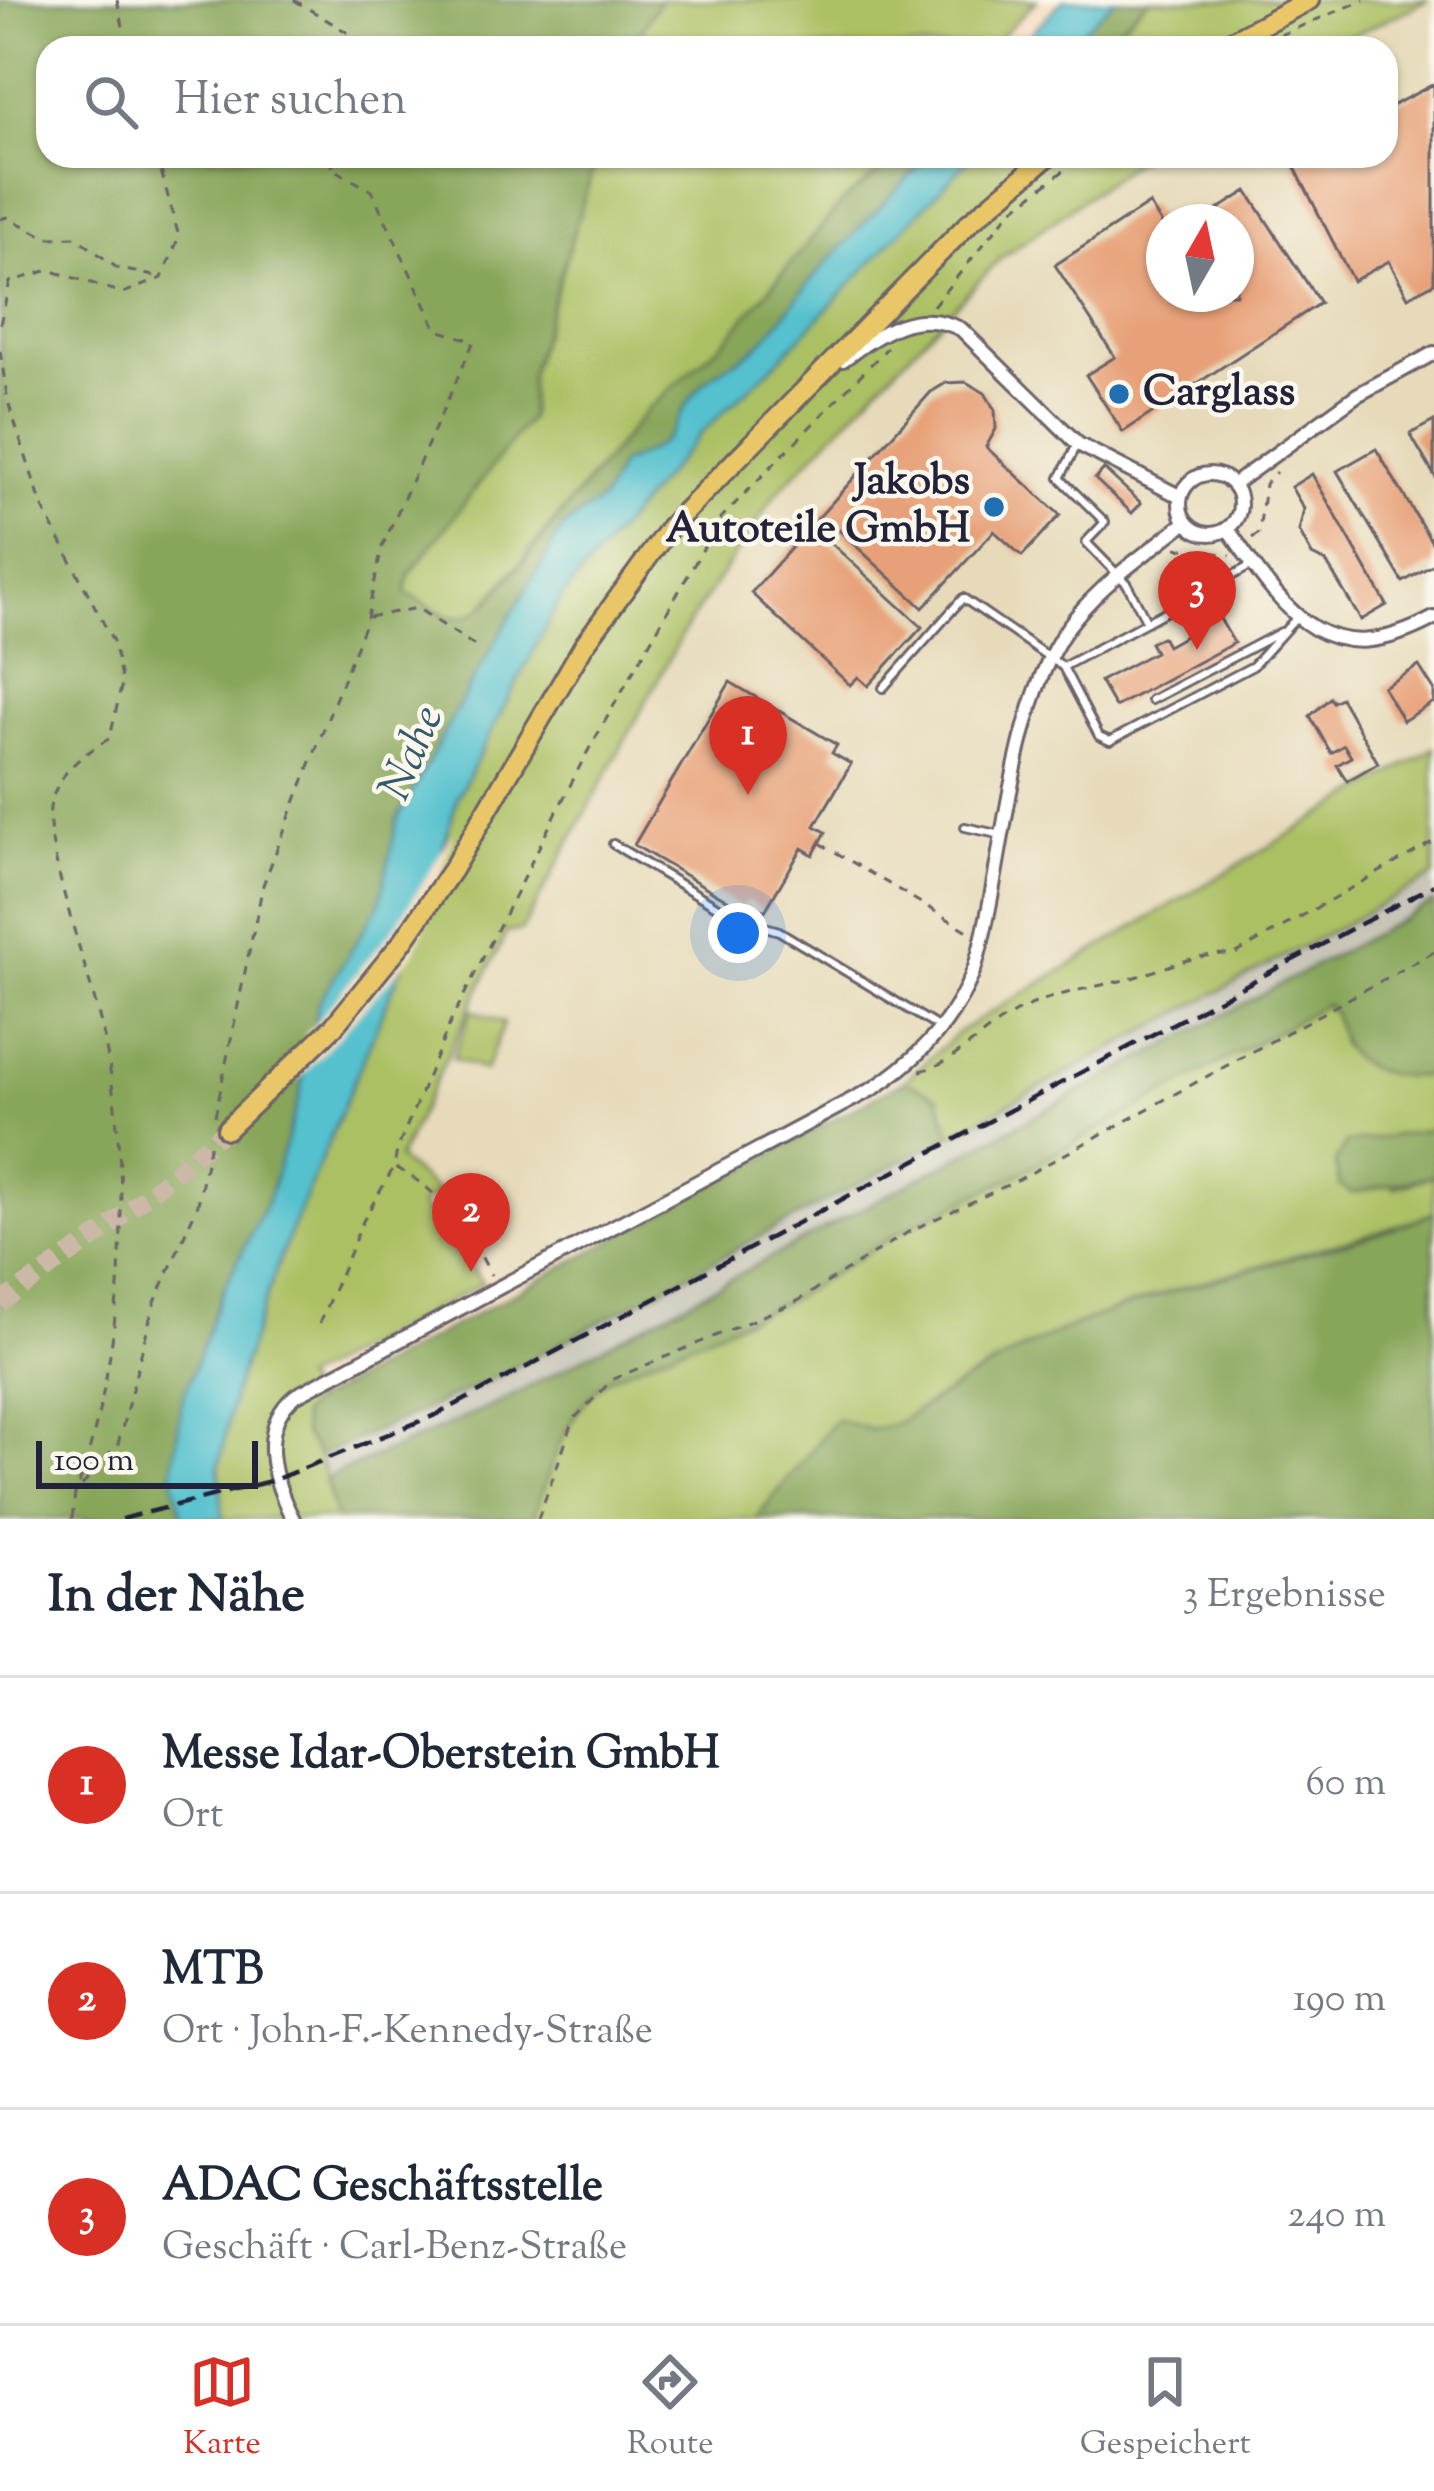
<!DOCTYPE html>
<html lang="de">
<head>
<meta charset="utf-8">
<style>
	:root { --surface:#fff; --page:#f2f2f3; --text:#1f2937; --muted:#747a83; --line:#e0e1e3; --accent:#d93025 }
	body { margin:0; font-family:"Sorts Mill Goudy",serif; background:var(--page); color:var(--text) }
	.compass { position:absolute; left:1146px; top:204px; width:108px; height:108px; border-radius:50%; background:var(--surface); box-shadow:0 3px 9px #0004; rotate:9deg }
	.scale { position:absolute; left:36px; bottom:30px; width:222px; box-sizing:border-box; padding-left:12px; border:6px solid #22223b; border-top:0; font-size:33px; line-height:42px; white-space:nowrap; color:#22223b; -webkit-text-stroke:9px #fbf7ec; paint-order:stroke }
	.you { position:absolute; left:738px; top:933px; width:42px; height:42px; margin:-30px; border:9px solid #fff; border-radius:50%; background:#1a73e8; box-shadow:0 0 0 18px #1a73e833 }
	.badge { display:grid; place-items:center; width:78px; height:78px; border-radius:50%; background:var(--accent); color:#fff; font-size:39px; font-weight:700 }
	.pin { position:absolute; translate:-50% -99px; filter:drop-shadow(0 3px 6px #0008) }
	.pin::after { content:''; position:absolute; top:63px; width:42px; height:36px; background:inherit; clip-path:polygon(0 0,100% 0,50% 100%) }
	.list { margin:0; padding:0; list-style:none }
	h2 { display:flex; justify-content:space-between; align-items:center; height:156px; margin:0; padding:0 48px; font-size:51px }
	h2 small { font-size:39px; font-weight:400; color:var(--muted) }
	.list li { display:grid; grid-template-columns:78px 1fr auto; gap:36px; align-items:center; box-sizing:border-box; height:216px; padding:0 48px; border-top:3px solid var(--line) }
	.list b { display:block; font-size:45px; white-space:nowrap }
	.list p { margin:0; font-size:39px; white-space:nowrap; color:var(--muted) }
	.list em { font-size:39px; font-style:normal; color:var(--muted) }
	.icon { flex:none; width:66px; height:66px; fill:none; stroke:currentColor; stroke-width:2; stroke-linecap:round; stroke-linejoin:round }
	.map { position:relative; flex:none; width:1434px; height:1519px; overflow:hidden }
	.search { position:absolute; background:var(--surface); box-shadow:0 3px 9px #0004; left:36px; right:36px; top:36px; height:132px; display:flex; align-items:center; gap:30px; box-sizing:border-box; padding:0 42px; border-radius:36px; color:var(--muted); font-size:45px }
	.sheet { height:804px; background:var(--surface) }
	nav { display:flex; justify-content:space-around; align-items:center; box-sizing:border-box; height:168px; border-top:3px solid var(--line); background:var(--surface); font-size:33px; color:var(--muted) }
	nav a { display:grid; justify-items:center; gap:6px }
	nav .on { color:var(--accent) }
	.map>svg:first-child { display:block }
</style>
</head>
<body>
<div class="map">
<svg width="1434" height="1519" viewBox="0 0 1434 1519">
	<rect width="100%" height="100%" fill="#fbf7ec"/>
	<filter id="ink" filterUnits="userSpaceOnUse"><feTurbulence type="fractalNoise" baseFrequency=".00833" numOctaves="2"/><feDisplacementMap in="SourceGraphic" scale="24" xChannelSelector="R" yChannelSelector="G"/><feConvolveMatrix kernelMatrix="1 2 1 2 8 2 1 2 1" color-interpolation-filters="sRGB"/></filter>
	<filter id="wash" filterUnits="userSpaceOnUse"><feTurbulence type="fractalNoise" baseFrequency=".004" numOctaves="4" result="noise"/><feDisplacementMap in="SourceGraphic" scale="48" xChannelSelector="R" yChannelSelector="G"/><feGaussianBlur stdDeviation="2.7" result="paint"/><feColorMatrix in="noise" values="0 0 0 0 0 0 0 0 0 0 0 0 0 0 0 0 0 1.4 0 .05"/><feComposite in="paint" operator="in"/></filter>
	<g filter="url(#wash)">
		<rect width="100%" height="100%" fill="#f5ddc2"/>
		<path fill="#e6daba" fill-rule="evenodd" d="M1434 0V748L960 1031 904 1081 500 1297 442 1190 398 1160 506 933 522 930 688 624 776 494 1000 259 1143 156H1386V48H1325ZM1164 222H1236V294H1164Z"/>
		<path fill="#c8c4b8" d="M1434 876V902L497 1404 326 1478 319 1456 485 1383Z"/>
		<path fill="#abc064" stroke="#667150" stroke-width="3" d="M660 0H1037L989 48H631Z
			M1148 0H1429L1325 48H1099Z
			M597 156H900L844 200 730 336 646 411 475 617 454 620 405 593 409 575 530 417V375Z
			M972 156H1143L1000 259 776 494 688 624 522 930 506 933 398 1159 440 1193 420 1204 483 1283 302 1380 314 1402 302 1414 303 1433 319 1456 336 1519H223L219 1467 234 1391 281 1255 426 909 458 796 560 599 701 433 772 367Z
			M1434 748V876L951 1135 938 1096 904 1081 960 1031Z
			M1326 1004 1335 1013 1342 1045 1434 1074V1129L1397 1136 1394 1188 1434 1176V1213C1317 1254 1195 1277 1081 1323 1016 1348 954 1388 895 1424L871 1430 837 1420 756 1519H533C552 1464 563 1414 610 1377L790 1300 905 1229 1015 1176Z
			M472 1010 504 1023 485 1071 453 1058Z"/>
		<path fill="#88a65a" stroke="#55644a" stroke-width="3" d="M0 0H660L631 48H48V156H597L530 375V417L409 575 406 593C452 619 460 633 500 590L646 411 730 336 844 200 900 156H929C891 197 852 235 815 276 795 298 780 326 756 347 740 361 718 368 703 384 664 426 689 437 621 464L603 499 563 527 469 687 397 820 381 903 318 1004 299 1099 269 1197 221 1295 182 1401 183 1519H0Z
			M1115 0H1148L1099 48H1064Z
			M1434 902 1433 1075C1402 1080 1353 1073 1341 1039 1336 1025 1337 1015 1326 1004L1015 1176 905 1229 790 1300 610 1377C563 1414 552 1464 533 1519H336L326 1478 497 1404Z
			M904 1081 938 1096 951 1135 485 1383 319 1456 303 1433 301 1414 314 1402Z
			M1434 1129V1176L1352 1193 1340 1186 1335 1163 1346 1143Z
			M1434 1213V1519H756L836 1419 871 1430 895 1424C955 1388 1016 1348 1081 1323 1196 1277 1319 1258 1434 1213Z"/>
		<path fill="#55c1ce" stroke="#3c7284" stroke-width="3" d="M1063 0H1115L1064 48H1030V34Z
			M929 156H972L772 367 701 433 560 599 458 796 426 909 281 1255 234 1391 219 1467 223 1519H183L172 1473 182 1401 221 1295 269 1197 299 1099 318 1004 380 903 397 820 469 687 563 527 603 499 621 464C689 437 663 426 703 384 718 368 740 361 756 347 780 326 795 298 815 276 852 235 890 197 929 156Z"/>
		<path fill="#f5ddc2" d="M454 831 432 910 414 953 296 1083 306 1034 397 924Z"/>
		<g id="blocks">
			<path fill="#e7a077" d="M1434 84V283L1408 297 1389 261 1353 281 1291 160 1386 156V109Z
				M1247 191 1320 303 1123 432 1086 375 1115 357 1055 265 1149 204 1164 227V294H1236V222H1198Z
				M966 382 985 393 995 410 996 429 986 447 1060 515 1022 556 994 531 923 608 829 521 819 532 922 627 868 686 858 677 850 685 751 593 931 392 946 383Z
				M1434 421V475L1410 434Z
				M1376 449 1434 546V564L1403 582 1337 471Z
				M1104 469 1141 503 1132 513 1095 479Z
				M1312 474 1387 605 1361 620 1326 562 1312 555 1299 531 1304 509 1291 487Z
				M1219 617 1234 643 1115 707 1100 681 1155 652 1150 643 1162 637 1167 646Z
				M1419 666 1434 690V702L1403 721 1383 687Z
				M730 682 837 745 832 753 851 764 815 826 826 832 813 855 802 848 765 911 746 900 741 908 634 845Z
				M1330 698 1333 702 1341 698 1378 763 1347 781 1337 765 1351 757 1344 745 1331 753 1310 716Z"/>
		</g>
	</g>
	<g filter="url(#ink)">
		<use href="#blocks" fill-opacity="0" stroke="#6c636a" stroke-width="3"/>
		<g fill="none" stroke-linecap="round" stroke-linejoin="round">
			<path stroke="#cbb8a7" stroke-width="18" stroke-dasharray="18 9" stroke-linecap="butt" d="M0 1303 103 1232 227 1129"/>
			<defs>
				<path id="service" d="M1076 447 1060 478 1105 522 1086 542 1127 584 1147 622
					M1063 667 1099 736 1110 741 1253 666 1298 616
					M883 688 963 598 1063 667 1252 565
					M1151 700 1281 632
					M965 827 1002 835
					M613 844 738 919 779 931 938 1027"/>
				<path id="minor" d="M843 360C881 332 915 307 961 329L1078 444 1181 497
					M1180 504a30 30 0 1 1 60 0a30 30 0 1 1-60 0Z
					M1234 484 1357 395 1434 353
					M1228 529C1287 614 1326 676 1434 618
					M293 1519C273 1481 257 1427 295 1396L874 1088C920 1058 956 1019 975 967 1005 866 1009 697 1075 618 1106 580 1148 552 1186 522"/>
				<path id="primary" d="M1218 48 1309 0
					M227 1129 334 1026 401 944 452 870 584 645 670 527 969 223 1048 156"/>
			</defs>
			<use href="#service" stroke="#6c636a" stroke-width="12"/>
			<use href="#minor" stroke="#6c636a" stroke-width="18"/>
			<use href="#primary" stroke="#6c636a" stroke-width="24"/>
			<path stroke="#6c636a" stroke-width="3" stroke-dasharray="9 9" stroke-linecap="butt" d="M117 0 128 48
				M294 0 373 48
				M1280 35 1364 0
				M0 219 7 217 47 238 76 237 117 268 162 278
				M933 306 1011 211 1083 156
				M0 324 10 282 49 270 123 293 162 278 179 237 157 156
				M0 351 8 402 42 506 113 641 122 683 110 738C83 755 60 769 51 803 40 839 94 986 103 1033 134 1181 125 1350 76 1493
				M1252 538 1259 533 1265 484 1276 472
				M1176 548 1231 555
				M369 617 417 608 478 648
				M820 843 968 931
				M920 1071C953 1064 978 1035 1006 1018 1040 996 1081 990 1120 981 1161 972 1192 952 1235 954L1434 841
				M215 1116 263 885 367 618 382 547 474 341 437 330 372 191 330 167 343 156
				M396 1168C442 1191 469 1231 491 1275
				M319 1324 363 1221 394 1167 397 1150 451 1021 584 758 720 519 887 348
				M72 1519 75 1494 118 1444 153 1307 198 1204 211 1137
				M538 1519 574 1419 613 1379 796 1302 910 1231 1016 1181 1434 952"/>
			<use href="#service" stroke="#fff" stroke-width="6"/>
			<use href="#minor" stroke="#fff" stroke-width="12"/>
			<use href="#primary" stroke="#e9c769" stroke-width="18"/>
			<path stroke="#22223b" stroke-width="4.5" stroke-dasharray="18 9" stroke-linecap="butt" d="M122 1519 274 1480 438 1414 1434 885"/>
		</g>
	</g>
	<g fill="#1f6fb2" stroke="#fbf7ec" stroke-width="4.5">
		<circle cx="1119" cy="394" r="12"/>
		<circle cx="994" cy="507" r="12"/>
	</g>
	<g text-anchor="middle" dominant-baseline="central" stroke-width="9" stroke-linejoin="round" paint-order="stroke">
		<g font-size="42" font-weight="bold" fill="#22223b" stroke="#fbf7ec" text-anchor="start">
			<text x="1143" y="394">Carglass</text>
			<text x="970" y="483" text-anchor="end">Jakobs<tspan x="970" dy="48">Autoteile GmbH</tspan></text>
		</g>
		<g font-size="45" font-style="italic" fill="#345a6e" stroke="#fbf7ec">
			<text transform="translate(414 754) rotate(-67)">Nahe</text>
		</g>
	</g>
</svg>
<svg class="compass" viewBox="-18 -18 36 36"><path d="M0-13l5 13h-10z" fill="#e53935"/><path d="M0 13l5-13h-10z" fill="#747a83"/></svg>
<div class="scale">100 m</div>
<div class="you"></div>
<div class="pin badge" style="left:748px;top:795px">1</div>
<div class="pin badge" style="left:471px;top:1272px">2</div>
<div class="pin badge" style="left:1197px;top:650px">3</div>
<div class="search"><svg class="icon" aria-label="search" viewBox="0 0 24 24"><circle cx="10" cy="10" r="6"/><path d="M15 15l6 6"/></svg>Hier suchen</div>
</div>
<section class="sheet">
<h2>In der Nähe<small>3 Ergebnisse</small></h2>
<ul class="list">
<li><span class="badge">1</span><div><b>Messe Idar-Oberstein GmbH</b><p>Ort</p></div><em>60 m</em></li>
<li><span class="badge">2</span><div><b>MTB</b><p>Ort · John-F.-Kennedy-Straße</p></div><em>190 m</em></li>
<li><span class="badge">3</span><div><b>ADAC Geschäftsstelle</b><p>Geschäft · Carl-Benz-Straße</p></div><em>240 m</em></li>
</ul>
</section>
<nav>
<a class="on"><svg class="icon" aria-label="map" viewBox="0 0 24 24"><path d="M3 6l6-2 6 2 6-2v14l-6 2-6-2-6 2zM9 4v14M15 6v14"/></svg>Karte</a>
<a><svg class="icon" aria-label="directions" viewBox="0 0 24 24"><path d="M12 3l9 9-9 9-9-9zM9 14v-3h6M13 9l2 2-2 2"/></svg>Route</a>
<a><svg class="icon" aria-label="saved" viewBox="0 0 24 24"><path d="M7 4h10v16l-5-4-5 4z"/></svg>Gespeichert</a>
</nav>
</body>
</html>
